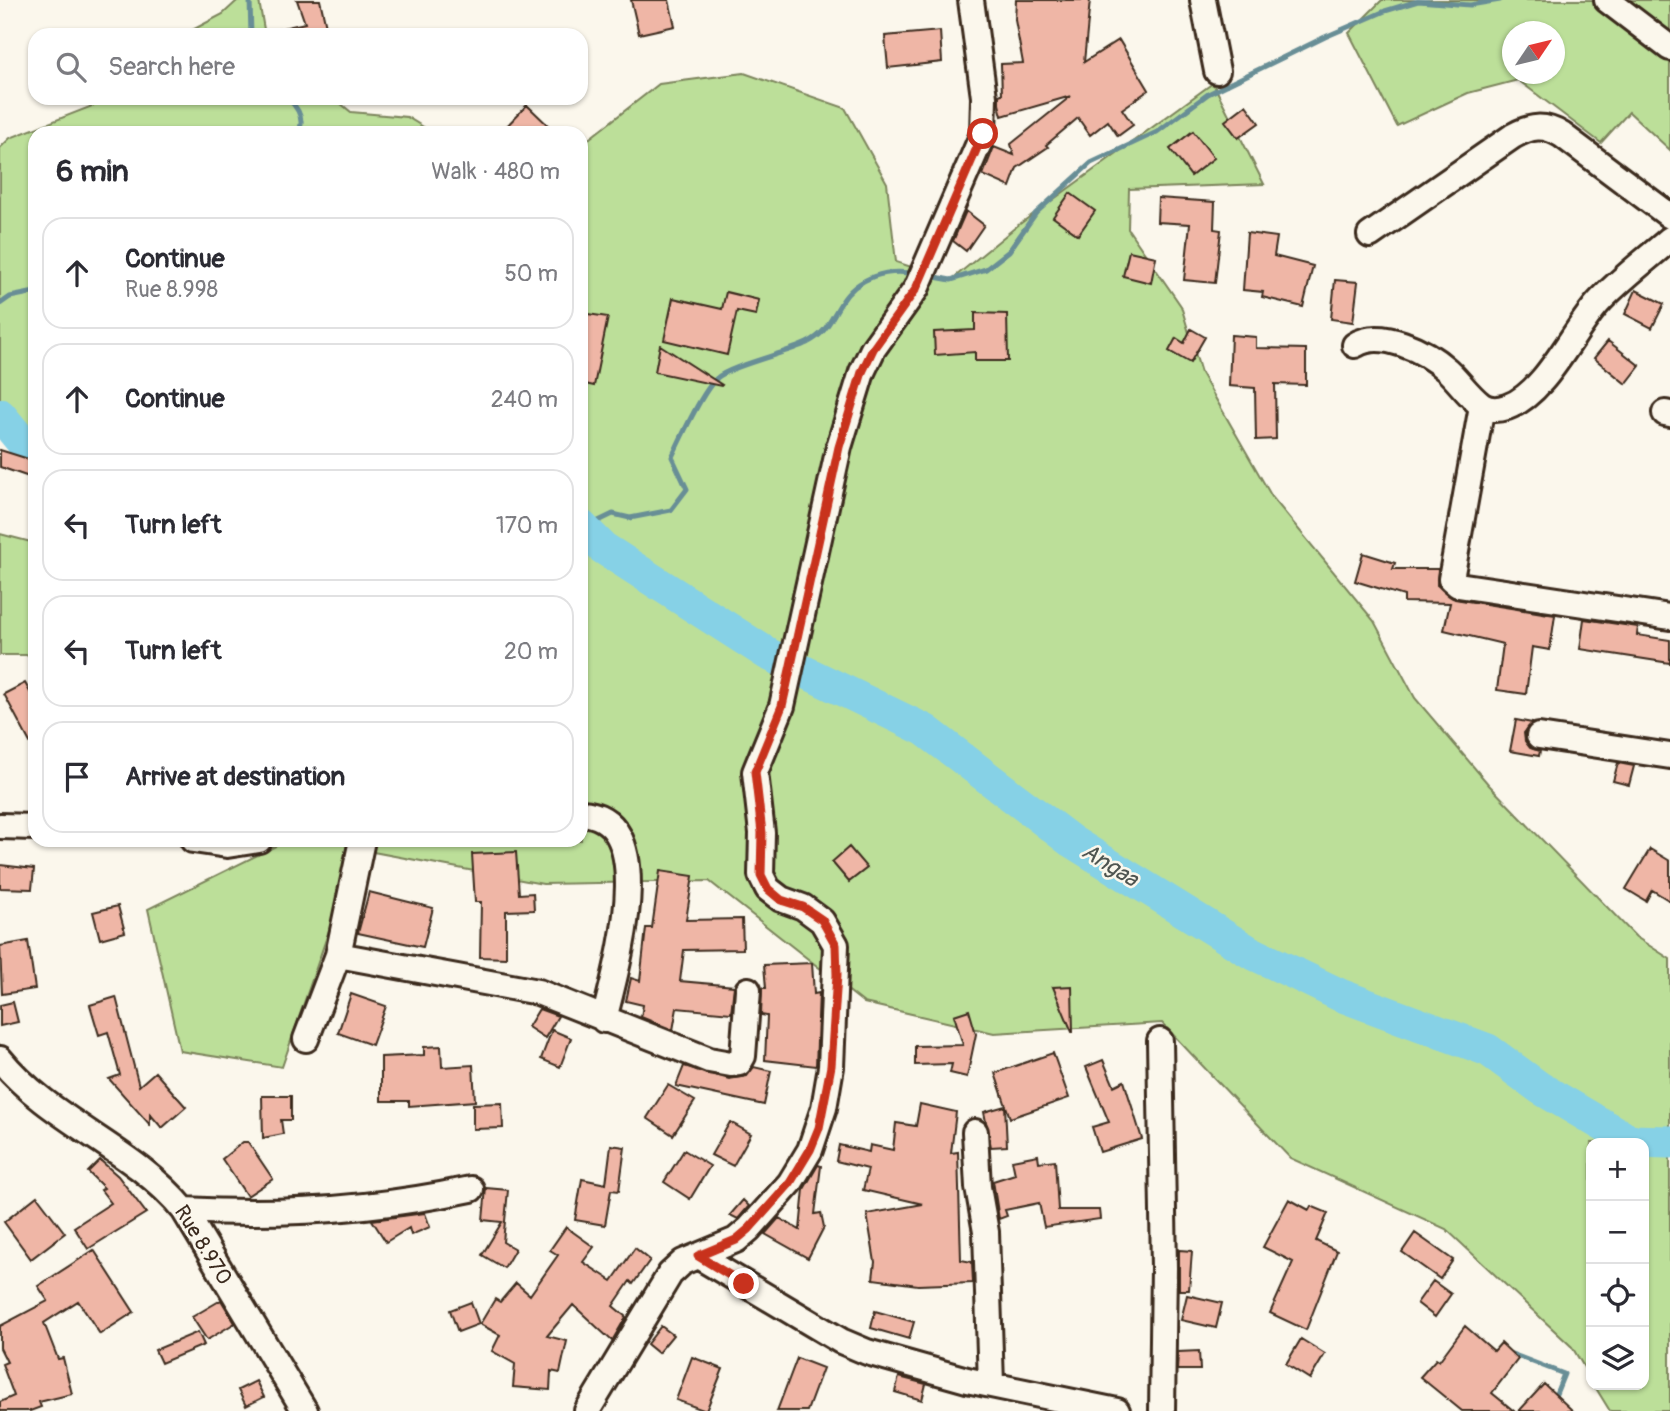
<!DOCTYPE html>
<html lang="en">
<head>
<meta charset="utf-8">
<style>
	:root { --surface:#fff; --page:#f7f7f7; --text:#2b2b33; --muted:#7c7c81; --line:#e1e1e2 }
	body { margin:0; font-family:Pangolin,sans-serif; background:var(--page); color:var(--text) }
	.controls { position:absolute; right:21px; bottom:21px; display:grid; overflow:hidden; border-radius:14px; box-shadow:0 2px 5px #0004 }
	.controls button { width:63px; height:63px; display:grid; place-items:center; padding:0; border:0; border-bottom:2px solid var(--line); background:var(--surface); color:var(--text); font:35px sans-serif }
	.compass { position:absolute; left:1502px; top:21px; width:63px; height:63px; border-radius:50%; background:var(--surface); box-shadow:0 2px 5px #0004; rotate:55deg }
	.stop { position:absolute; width:21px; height:21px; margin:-16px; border:5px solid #c8321e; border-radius:50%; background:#fff }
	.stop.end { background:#c8321e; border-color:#fff; box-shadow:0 2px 7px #0008 }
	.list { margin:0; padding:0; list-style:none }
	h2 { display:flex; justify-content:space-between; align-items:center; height:91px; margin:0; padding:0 28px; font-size:30px }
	h2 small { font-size:23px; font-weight:400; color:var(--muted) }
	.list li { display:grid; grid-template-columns:46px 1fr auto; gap:21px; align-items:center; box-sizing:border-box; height:112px; margin:0 14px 14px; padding:0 14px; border:2px solid var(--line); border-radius:21px }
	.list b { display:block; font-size:26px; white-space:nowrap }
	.list p { margin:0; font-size:23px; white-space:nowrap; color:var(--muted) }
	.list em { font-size:23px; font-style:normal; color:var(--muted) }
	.icon { flex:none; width:38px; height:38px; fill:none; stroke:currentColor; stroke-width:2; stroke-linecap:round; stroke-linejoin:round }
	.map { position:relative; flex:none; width:1670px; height:1411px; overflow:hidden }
	.search { position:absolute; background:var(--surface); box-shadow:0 2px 5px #0004; left:28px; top:28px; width:560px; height:77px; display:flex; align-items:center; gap:18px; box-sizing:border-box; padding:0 24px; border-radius:21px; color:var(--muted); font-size:26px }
	.panel { position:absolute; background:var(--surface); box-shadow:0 2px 5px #0004; left:28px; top:126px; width:560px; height:721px; border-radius:21px }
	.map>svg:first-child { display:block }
</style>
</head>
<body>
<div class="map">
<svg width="1670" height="1411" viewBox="0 0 1670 1411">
	<rect width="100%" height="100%" fill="#fbf7ec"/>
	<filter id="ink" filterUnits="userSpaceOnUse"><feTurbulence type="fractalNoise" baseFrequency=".0143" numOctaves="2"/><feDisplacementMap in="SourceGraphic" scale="14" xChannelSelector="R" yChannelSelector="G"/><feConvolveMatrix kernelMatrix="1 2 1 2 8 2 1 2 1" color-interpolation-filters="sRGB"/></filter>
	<g filter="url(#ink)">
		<path fill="#bcdf99" stroke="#7c845c" stroke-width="2" fill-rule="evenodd" d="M238 0 259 1 265 35H183L223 14Z
			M1382 0H1670V150L1629 112 1601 143 1518 80 1468 93 1397 126 1349 33ZM1512 32H1554V74H1512Z
			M744 73 845 108 887 183 896 262 951 280 1017 226 1213 83 1264 184 1129 189 1128 229 1181 306 1201 373 1272 497 1374 621 1415 698 1489 785 1636 937 1670 959V1411H1610L1594 1385H1644V1143H1591V1379L1572 1347 1446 1229 1290 1158 1162 1023 994 1033 864 1003 709 881 543 884 357 849 282 1067 180 1051 148 909 276 846V840H581V145L659 84Z
			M103 98H334L351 112 407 117 433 133H35V473L0 435V148L10 138 95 105Z
			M0 534 35 543V660L26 655H0Z"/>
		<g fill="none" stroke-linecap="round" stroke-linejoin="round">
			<path stroke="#688e96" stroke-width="5" d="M250 0 251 35
				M288 98C298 108 306 120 298 133
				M929 276 951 280 986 269 1009 251 1036 213 1091 163 1157 132 1208 94 1325 37 1385 11 1418 1 1470 5 1500 0
				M0 304 10 297 35 292
				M584 528 613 514 630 518 671 510 687 489 672 457C681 438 702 391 717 378 730 366 787 353 807 343 827 333 830 320 841 303 857 277 887 268 916 274
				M1509 1353 1564 1374 1549 1411"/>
			<path stroke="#86d1e6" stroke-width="33" d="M0 415 23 443 35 450
				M581 526 603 548 768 654 925 730 1071 841 1250 952 1340 995 1488 1050 1540 1088 1630 1141 1670 1142"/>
		</g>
		<path fill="#efb6a6" stroke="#3b2a1e" stroke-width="2" d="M297 0H320L328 35H279L278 29 305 23Z
			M631 0H669L675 26 639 34Z
			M1016 0H1090L1084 62 1119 40 1149 90 1122 109 1133 125 1118 136 1108 121 1090 135 1078 118 1046 145 1048 147 1017 168 1010 187 983 175 994 147 1014 155 1011 144 1071 96 1002 116 999 104V95L1002 94 1001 64 1023 63 1015 20Z
			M940 31 942 62 888 68 885 36Z
			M527 105 556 133H500Z
			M1246 105 1259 123 1238 138 1225 121Z
			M1193 131 1214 158 1191 176 1170 149Z
			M1070 193 1095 211 1078 235 1053 217Z
			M1158 198 1215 202 1214 229 1221 230 1215 283 1184 280 1190 224 1157 222Z
			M966 211 984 225 966 251 953 241Z
			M1247 233 1277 237 1274 256 1313 266 1303 307 1262 297 1263 292 1243 290Z
			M1129 251 1156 257 1151 283 1123 276Z
			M1335 280 1358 282 1353 322 1331 319Z
			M1636 290 1664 304 1652 328 1625 314Z
			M726 292 759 300 756 315 737 311 727 355 664 340 673 298 722 309Z
			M581 313 608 317 594 386 581 383Z
			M975 313 1007 314 1008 361H975V352L935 355 934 332 975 330Z
			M1191 329 1205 337 1190 363 1169 351 1176 338 1184 343Z
			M1231 335 1256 337V348L1306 349V385L1275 384 1276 439 1256 440 1255 388 1229 386Z
			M1608 341 1640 366 1626 384 1594 358Z
			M660 345 722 385 721 386 655 372Z
			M0 450 35 461V479L0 467Z
			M1363 553 1395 563 1393 569H1438L1437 585 1455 599 1555 615 1550 650 1532 647 1526 694 1497 690 1503 644 1444 630 1450 603 1404 602V596L1355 581Z
			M1584 619 1638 627 1637 635 1670 640V663L1580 649Z
			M25 683 35 701V752L4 694Z
			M1516 720 1532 723 1524 733 1525 741 1530 748 1540 751 1539 756 1510 751Z
			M1618 763 1634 766 1629 785 1613 781Z
			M849 847 867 868 849 882 832 862Z
			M1650 849 1670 861V901L1652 890 1646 901 1626 889Z
			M516 852 519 894 533 893 534 910 506 911V958L480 957 481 902H475L472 854Z
			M0 865 34 869 32 889 0 888Z
			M660 871 693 876 686 920 742 919 743 949 684 950 680 981 734 986 731 1013 677 1008 673 1030 641 1017 643 1005 626 1001 631 978 640 981 646 928H652Z
			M369 892 433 908 423 947 358 933Z
			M118 906 125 932 100 939 93 912Z
			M28 941 35 989 2 994 0 946Z
			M812 963 814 994 819 993 816 1066 765 1060 767 1016 761 1015 762 988H766L764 965Z
			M1072 986 1073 1032H1072L1053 987Z
			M351 994 386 1006 372 1045 338 1033Z
			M116 997 139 1086 155 1072 186 1107 162 1128 150 1114V1125L109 1079 120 1075 108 1032 99 1035 90 1005Z
			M13 1002 18 1022 0 1026V1005Z
			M539 1009 558 1016 545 1038 528 1027Z
			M969 1010 976 1034 967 1077 950 1073 952 1064 915 1065V1046L963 1045 954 1015Z
			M552 1030 571 1038 560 1067 541 1059Z
			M441 1046 442 1067 473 1065 475 1101 409 1106V1101H381V1057L424 1055V1047Z
			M1053 1053 1069 1098 1010 1118 995 1073Z
			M1103 1060 1114 1086 1124 1081 1142 1139 1100 1152 1092 1127 1109 1122 1086 1067Z
			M684 1066 729 1079 747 1076 754 1067 771 1071 764 1105 676 1086Z
			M668 1085 695 1101 673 1135 647 1118Z
			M262 1096H291V1120H281L283 1134 263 1138Z
			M502 1103 503 1128 473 1129V1104Z
			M920 1104 956 1112 951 1153 958 1152 961 1260 972 1262 973 1283 918 1285 873 1279 875 1262 867 1214 923 1204 863 1190 868 1169 836 1161 839 1145 869 1152 870 1145 893 1150 896 1123 916 1126Z
			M1005 1106 1007 1146 991 1147 984 1112Z
			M730 1122 751 1134 733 1166 711 1155Z
			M243 1142H248L273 1179 247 1196 222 1159Z
			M611 1145 625 1147 619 1191 611 1190 605 1225 575 1220 582 1179 606 1184Z
			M684 1150 710 1166 690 1199 664 1182Z
			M1038 1155 1039 1162 1055 1160 1058 1210H1099L1100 1219 1044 1227 1039 1203 1005 1210 1007 1216 999 1219 993 1181 1015 1174 1012 1160Z
			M100 1160 118 1176 146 1213 88 1249 74 1227 111 1203 101 1190 104 1188 88 1172Z
			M818 1165 821 1166 815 1214 821 1213 824 1227 808 1258 765 1234 779 1218 800 1230 804 1189Z
			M486 1188 508 1190 503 1242 515 1249 504 1268 482 1255 502 1222 483 1220Z
			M37 1196 65 1233 31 1259 4 1222Z
			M1289 1199 1309 1210 1311 1206 1328 1213 1316 1241 1337 1251 1306 1330 1270 1313 1293 1262 1263 1247Z
			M743 1200 749 1206 738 1219 730 1215Z
			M425 1213 430 1227 411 1235 409 1228 386 1242 372 1220Z
			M566 1227 594 1247 583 1262 612 1281 635 1248 650 1260 633 1284 630 1281 613 1306 626 1317 612 1341 573 1305 547 1336 567 1341 560 1373 551 1371 550 1390 513 1387 515 1364 492 1351 500 1335 480 1324 495 1299 500 1302 516 1283 530 1295 558 1255 550 1250Z
			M1415 1233 1453 1260 1440 1279 1402 1252Z
			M94 1250 134 1312 100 1334 78 1301 44 1323 58 1359 63 1358 72 1394 39 1402 41 1407 30 1411H0V1402L14 1396 2 1364 7 1362 0 1348V1326L48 1301 38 1286Z
			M1179 1250 1192 1251 1189 1290H1179Z
			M1433 1281 1451 1294 1435 1317 1417 1303Z
			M1187 1295 1222 1303 1216 1328 1181 1320Z
			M221 1300 235 1323 207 1340 192 1317Z
			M471 1302 479 1324 458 1332 450 1310Z
			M875 1311 914 1322 909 1339 871 1328Z
			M661 1326 673 1335 658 1353 647 1344Z
			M1465 1326 1494 1351 1501 1343 1518 1359 1492 1393 1514 1411H1462L1420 1377 1436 1359 1439 1361Z
			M198 1332 204 1345 161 1363 155 1350Z
			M1301 1339 1325 1354 1310 1379 1286 1364Z
			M1199 1351 1200 1370H1177L1178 1352Z
			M692 1357 723 1369 706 1411 676 1400Z
			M797 1358 823 1368 807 1411H777Z
			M899 1377 926 1384 922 1400 895 1392Z
			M256 1381 264 1397 246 1406 238 1390Z
			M1544 1384 1573 1411H1519Z"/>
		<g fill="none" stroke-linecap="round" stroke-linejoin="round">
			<defs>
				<path id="minor" d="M1203 0 1217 71
					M1607 0 1670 48
					M1370 235 1513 136C1531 126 1544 124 1562 135L1670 216
					M1355 345C1381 328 1426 351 1447 370 1459 381 1468 395 1481 405 1488 410 1498 410 1507 407 1545 394 1572 332 1598 303 1619 280 1646 260 1670 239
					M1482 406 1451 579 1458 585 1670 617
					M1665 413 1670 414
					M1539 736 1670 756
					M581 813C663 817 615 972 604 1020
					M0 826 35 827
					M193 840 227 845 259 840
					M338 955 538 992 709 1060 731 1064 739 1063 743 1056 748 990
					M306 1039 338 955 362 840
					M1160 1041 1164 1268 1162 1411
					M0 1059C51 1122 132 1147 184 1210L305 1411
					M975 1132 978 1187 986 1232 991 1384
					M184 1210C280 1216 377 1209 471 1189
					M698 1256 841 1341 867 1352 967 1380 1117 1411
					M587 1411 670 1274 683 1262 736 1240 749 1229 790 1183 810 1150 824 1108 831 1067 836 945 822 921 803 907 781 899 768 889 761 875 762 833 755 772 782 706 839 447 862 372 873 349 916 289 983 134 984 97 971 0"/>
			</defs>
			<use href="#minor" stroke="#3b2a1e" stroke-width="30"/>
			<use href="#minor" stroke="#fbf7ec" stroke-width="24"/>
		</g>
	</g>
	<g fill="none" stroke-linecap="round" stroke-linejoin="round" filter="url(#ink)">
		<path stroke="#c8321e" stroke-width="9" d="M744 1284 698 1256 736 1240 749 1229 790 1183 810 1150 819 1128 831 1066 837 975 836 945 822 920 803 907 781 900 768 889 761 875 762 833 755 772 782 706 839 447 862 372 873 349 916 289 983 134"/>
	</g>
	<g text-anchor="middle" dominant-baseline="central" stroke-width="5" stroke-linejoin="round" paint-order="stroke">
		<g font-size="21" fill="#3b2a1e" stroke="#fbf7ec">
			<text transform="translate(203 1245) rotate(58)">Rue 8.970</text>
		</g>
		<g font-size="23" font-style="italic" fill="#4e5450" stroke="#fbf7ec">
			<text transform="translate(1110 865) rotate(32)">Angaa</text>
		</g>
	</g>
</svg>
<div class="controls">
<button>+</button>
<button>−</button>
<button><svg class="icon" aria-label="locate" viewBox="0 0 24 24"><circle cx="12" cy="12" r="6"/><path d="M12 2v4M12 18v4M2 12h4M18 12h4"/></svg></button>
<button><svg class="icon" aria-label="layers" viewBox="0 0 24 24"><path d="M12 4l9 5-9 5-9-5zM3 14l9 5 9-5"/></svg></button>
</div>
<svg class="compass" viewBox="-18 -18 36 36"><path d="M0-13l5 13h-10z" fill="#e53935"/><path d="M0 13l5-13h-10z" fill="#7c7c81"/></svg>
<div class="stop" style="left:983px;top:134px"></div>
<div class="stop end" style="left:744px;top:1284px"></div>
<div class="search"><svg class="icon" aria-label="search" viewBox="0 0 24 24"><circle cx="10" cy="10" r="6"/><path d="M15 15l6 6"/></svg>Search here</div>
<section class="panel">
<h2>6 min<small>Walk · 480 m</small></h2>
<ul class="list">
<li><svg class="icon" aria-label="ahead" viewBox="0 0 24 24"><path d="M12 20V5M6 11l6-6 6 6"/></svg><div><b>Continue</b><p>Rue 8.998</p></div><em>50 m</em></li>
<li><svg class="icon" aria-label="ahead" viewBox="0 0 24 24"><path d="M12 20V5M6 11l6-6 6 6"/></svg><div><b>Continue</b></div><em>240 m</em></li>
<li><svg class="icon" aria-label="left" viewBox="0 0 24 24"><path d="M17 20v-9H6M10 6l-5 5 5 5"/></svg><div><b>Turn left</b></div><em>170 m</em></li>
<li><svg class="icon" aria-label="left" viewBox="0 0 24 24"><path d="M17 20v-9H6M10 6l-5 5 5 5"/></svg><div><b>Turn left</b></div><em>20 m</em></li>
<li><svg class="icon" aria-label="arrive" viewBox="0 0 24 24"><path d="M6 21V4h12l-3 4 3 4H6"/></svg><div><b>Arrive at destination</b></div></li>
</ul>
</section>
</div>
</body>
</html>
